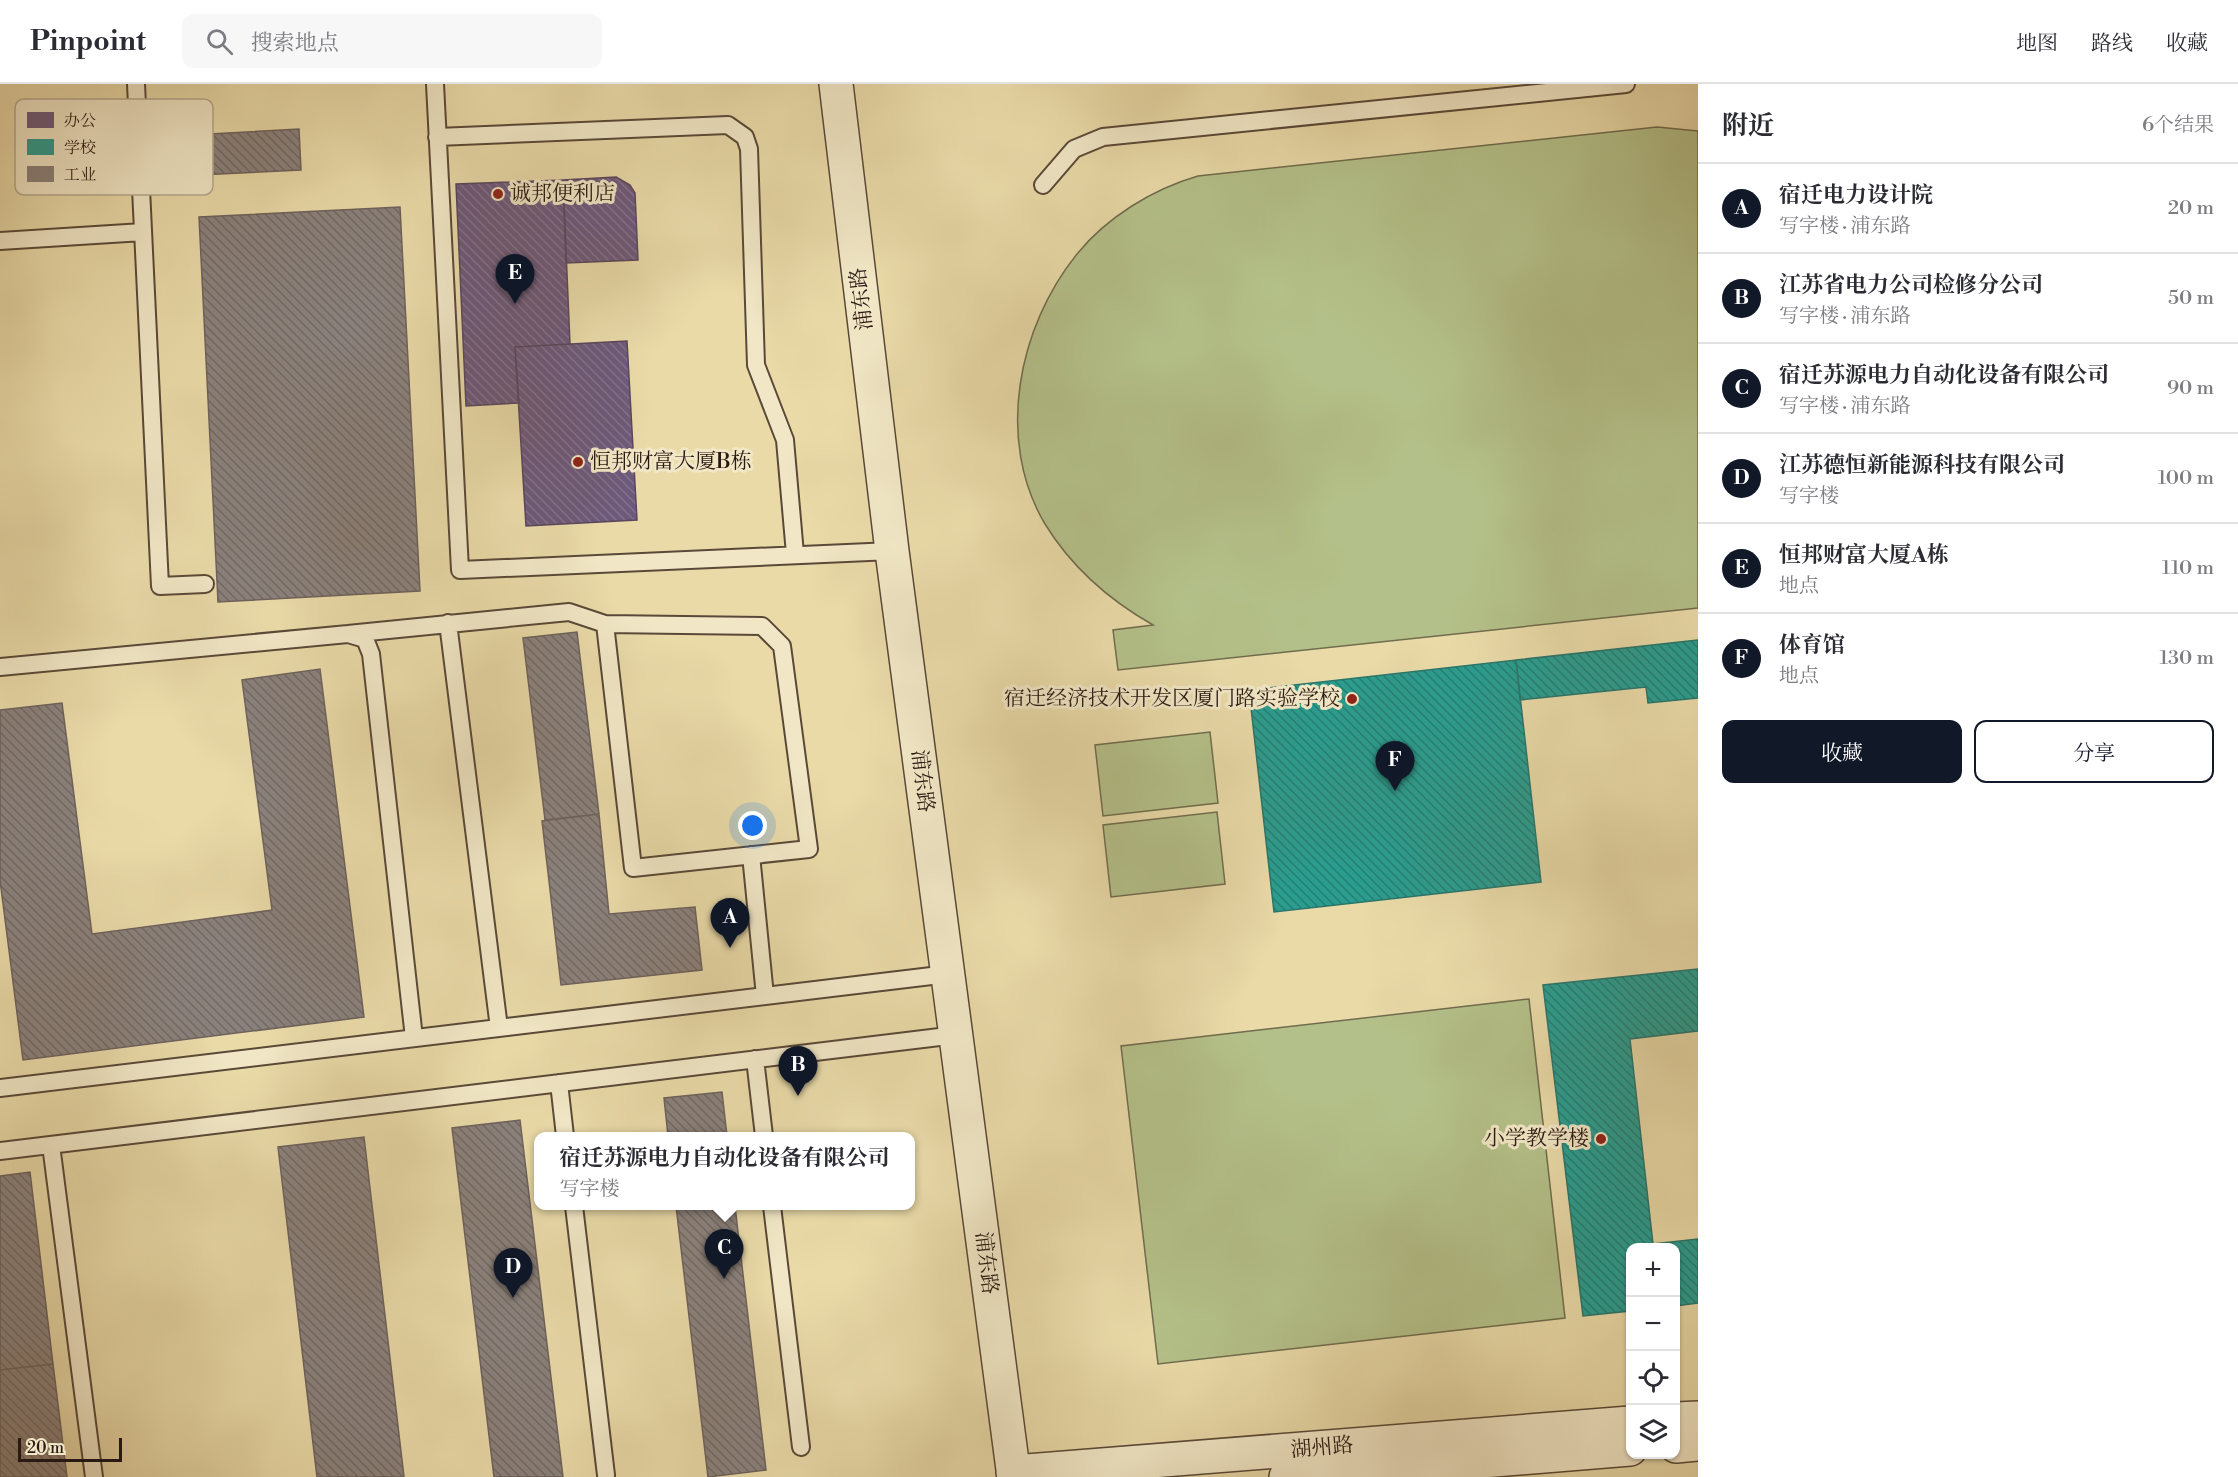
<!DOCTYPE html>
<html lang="zh">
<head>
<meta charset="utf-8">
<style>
	:root { --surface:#fff; --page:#f7f7f7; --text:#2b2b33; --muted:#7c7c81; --line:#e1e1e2; --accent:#111827 }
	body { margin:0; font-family:"Libre Bodoni","Noto Serif SC",serif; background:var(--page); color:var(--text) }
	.controls { position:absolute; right:18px; bottom:18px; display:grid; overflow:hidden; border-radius:12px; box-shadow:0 2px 4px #0004 }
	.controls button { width:54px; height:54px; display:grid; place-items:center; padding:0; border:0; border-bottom:2px solid var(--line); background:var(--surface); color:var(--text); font:30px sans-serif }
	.scale { position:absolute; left:18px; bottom:15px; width:104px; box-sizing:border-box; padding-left:6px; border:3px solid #2b1913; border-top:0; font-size:16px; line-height:21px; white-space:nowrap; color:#2b1913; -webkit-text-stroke:4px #f1e7c6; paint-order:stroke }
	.you { position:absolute; left:753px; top:742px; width:21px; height:21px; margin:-15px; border:4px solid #fff; border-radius:50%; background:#1a73e8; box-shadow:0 0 0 9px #1a73e833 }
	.badge { display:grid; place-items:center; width:39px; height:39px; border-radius:50%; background:var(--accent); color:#fff; font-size:20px; font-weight:700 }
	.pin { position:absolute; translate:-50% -50px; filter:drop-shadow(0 2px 3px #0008) }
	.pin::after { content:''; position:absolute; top:32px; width:21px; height:18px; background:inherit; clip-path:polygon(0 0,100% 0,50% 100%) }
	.popup { position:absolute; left:534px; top:1048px; width:381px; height:78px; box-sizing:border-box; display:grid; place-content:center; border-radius:12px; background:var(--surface); filter:drop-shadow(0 2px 4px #0005); font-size:20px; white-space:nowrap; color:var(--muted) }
	.popup b { font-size:22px; color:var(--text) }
	.popup::after { content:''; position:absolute; left:50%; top:100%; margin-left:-12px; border:12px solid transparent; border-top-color:var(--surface) }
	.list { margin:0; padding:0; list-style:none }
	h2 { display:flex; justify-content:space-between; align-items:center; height:78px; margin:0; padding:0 24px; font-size:26px }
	h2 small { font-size:20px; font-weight:400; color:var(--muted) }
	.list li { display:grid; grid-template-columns:39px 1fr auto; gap:18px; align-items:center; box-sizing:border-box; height:90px; padding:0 24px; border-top:2px solid var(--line) }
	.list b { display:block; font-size:22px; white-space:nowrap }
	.list p { margin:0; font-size:20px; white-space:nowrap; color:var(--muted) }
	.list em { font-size:20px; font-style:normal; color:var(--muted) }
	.actions { display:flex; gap:12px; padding:18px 24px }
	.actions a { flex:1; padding:14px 0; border:2px solid var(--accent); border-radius:12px; text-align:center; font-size:21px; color:var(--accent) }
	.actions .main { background:var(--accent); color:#fff }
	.icon { flex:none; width:33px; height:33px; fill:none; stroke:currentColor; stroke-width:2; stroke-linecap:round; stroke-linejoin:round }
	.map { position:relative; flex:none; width:1698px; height:1393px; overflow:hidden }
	header { display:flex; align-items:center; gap:36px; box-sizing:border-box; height:84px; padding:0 30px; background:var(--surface); border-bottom:2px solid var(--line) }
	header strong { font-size:28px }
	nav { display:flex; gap:33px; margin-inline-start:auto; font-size:21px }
	.search { width:420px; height:54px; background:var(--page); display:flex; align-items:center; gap:15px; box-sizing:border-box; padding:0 21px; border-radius:12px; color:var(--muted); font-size:22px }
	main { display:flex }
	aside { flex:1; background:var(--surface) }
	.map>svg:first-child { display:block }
</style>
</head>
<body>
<header>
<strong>Pinpoint</strong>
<div class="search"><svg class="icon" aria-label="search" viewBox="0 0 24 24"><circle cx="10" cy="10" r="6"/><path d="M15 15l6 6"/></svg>搜索地点</div>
<nav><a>地图</a><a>路线</a><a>收藏</a></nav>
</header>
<main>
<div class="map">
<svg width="1698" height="1393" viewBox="0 0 1698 1393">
	<defs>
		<pattern id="offices-back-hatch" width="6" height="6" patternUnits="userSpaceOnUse" patternTransform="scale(1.5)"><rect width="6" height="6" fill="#6d597a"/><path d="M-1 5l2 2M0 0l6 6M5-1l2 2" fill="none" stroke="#82718a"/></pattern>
		<pattern id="schools-back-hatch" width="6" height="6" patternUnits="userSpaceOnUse" patternTransform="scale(1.5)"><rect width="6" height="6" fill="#2a9d8f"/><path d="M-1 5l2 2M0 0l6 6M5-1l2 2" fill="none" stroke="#247f74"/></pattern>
		<pattern id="industry-back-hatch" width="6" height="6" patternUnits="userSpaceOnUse" patternTransform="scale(1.5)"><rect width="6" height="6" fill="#8a817c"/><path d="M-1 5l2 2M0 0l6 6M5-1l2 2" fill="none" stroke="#716964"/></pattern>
	</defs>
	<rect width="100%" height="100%" fill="#e9daa8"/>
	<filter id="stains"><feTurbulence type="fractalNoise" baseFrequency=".00333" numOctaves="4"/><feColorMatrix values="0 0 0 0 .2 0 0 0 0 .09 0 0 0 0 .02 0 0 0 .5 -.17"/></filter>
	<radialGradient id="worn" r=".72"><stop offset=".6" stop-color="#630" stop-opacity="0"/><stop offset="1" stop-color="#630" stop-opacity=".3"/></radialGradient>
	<path fill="#b4c089" stroke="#706c4e" stroke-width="1.5" d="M1657 43 1698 47V524L1118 586 1113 546 1153 541C1109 516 1072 484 1045 440 995 356 1018 243 1077 170 1107 133 1153 105 1198 92Z
		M1210 648 1218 719 1103 732 1095 661Z
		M1217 728 1225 800 1111 813 1103 741Z
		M1529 915 1565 1234 1158 1280 1121 962Z"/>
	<path fill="url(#offices-back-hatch)" stroke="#59465b" stroke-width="1.5" d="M616 93 630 101 635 109 638 176 566 179 563 96Z
		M563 96 570 260 515 263 519 319 466 322 456 100Z
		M627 257 637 436 526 442 515 263Z"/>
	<path fill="url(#schools-back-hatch)" stroke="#2a756a" stroke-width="1.5" d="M1698 556V614L1648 619 1646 603 1520 616 1516 576Z
		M1516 576 1541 798 1274 828 1249 606Z
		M1698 885V947L1630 955 1653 1160 1698 1155V1219L1676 1222V1164H1630V1227L1583 1232 1543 901Z"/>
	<path fill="url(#industry-back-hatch)" stroke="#6e625c" stroke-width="1.5" d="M299 45 301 86 158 93 155 53Z
		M400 123 420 507 218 518 199 133Z
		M577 548 599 730 545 736 523 554Z
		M320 585 364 933 23 976 0 796V626L62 619 92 850 272 826 242 596Z
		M599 730 609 830 695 823 702 886 561 901 542 737Z
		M722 1008 727 1052H668L664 1014Z
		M520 1036 563 1393H494L452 1044Z
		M364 1053 404 1393H317L278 1063Z
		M30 1088 53 1280 0 1286V1092Z
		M676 1122H735L766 1386 708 1393Z
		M53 1280 67 1393H0V1286Z"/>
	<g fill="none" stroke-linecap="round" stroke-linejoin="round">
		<defs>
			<path id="service" d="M136 0 160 502 205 500
				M435 0 460 486 892 467
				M437 53 728 41 745 53 749 65 756 281 785 356 795 470
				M1043 101 1074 65 1103 53 1626 0
				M0 157 143 148
				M448 539 499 944
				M348 550 569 528 605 540 633 784 809 765 782 562 762 542 605 540
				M0 583 348 550 365 555 371 570 414 954
				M751 771 765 912
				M755 975 764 1052
				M559 999 565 1052
				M0 1004 948 890
				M51 1061 94 1393
				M0 1067 956 951
				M574 1122 606 1391
				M772 1122 801 1363"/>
			<path id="tertiary" d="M836 0 892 467 1014 1393
				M1676 1335 1698 1334
				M1676 1362 1698 1360
				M1013 1388 1630 1339
				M1286 1393 1630 1365"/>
		</defs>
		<use href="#service" stroke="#5a4938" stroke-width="20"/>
		<use href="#tertiary" stroke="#5a4938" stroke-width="36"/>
		<use href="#service" stroke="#f1e7c6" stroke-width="16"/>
		<use href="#tertiary" stroke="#f1e7c6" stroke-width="33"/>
	</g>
	<g fill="#8f2418" stroke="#f1e7c6" stroke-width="2">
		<circle cx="498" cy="110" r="6"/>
		<circle cx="578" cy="378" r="6"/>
		<circle cx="1352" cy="615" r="6"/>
		<circle cx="1601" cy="1055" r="6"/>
	</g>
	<g text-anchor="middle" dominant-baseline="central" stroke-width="6" stroke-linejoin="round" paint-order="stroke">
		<g font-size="21" fill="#2b1913" stroke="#f1e7c6" text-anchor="start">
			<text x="510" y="110">诚邦便利店</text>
			<text x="590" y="378">恒邦财富大厦B栋</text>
			<text x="1340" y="615" text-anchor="end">宿迁经济技术开发区厦门路实验学校</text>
			<text x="1589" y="1055" text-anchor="end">小学教学楼</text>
		</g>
		<g font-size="21" fill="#2b1913" stroke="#f1e7c6">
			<text transform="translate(862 215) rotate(-97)">浦东路</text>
			<text transform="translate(922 697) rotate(83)">浦东路</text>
			<text transform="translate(986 1179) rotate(83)">浦东路</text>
			<text transform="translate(1322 1364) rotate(-5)">湖州路</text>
		</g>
	</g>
	<rect x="15" y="15" width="198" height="96" rx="9" fill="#f1e7c6" stroke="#b6a990" stroke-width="1.5"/>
	<rect x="27" y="28" width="27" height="16" fill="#6d597a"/>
	<rect x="27" y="55" width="27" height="16" fill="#2a9d8f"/>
	<rect x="27" y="82" width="27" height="16" fill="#8a817c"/>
	<g font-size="16" fill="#2b1913">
		<text x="64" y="42">办公</text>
		<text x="64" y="69">学校</text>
		<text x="64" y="96">工业</text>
	</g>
	<rect width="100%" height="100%" filter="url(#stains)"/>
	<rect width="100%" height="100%" fill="url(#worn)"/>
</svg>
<div class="controls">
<button>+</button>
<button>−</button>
<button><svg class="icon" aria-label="locate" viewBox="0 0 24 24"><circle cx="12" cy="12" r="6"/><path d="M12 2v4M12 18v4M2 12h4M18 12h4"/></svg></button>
<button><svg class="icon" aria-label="layers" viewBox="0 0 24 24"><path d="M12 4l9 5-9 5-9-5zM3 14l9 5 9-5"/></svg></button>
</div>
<div class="scale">20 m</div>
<div class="you"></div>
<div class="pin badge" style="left:730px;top:864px">A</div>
<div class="pin badge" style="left:798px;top:1012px">B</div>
<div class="pin badge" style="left:724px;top:1195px">C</div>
<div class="popup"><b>宿迁苏源电力自动化设备有限公司</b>写字楼</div>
<div class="pin badge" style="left:513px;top:1214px">D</div>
<div class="pin badge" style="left:515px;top:220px">E</div>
<div class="pin badge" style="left:1395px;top:707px">F</div>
</div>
<aside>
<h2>附近<small>6个结果</small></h2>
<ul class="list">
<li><span class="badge">A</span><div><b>宿迁电力设计院</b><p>写字楼 · 浦东路</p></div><em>20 m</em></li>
<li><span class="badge">B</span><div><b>江苏省电力公司检修分公司</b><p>写字楼 · 浦东路</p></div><em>50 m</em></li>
<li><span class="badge">C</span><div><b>宿迁苏源电力自动化设备有限公司</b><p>写字楼 · 浦东路</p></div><em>90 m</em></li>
<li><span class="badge">D</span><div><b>江苏德恒新能源科技有限公司</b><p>写字楼</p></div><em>100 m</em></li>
<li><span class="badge">E</span><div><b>恒邦财富大厦A栋</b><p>地点</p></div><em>110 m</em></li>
<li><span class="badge">F</span><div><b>体育馆</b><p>地点</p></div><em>130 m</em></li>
</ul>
<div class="actions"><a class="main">收藏</a><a>分享</a></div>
</aside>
</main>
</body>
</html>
